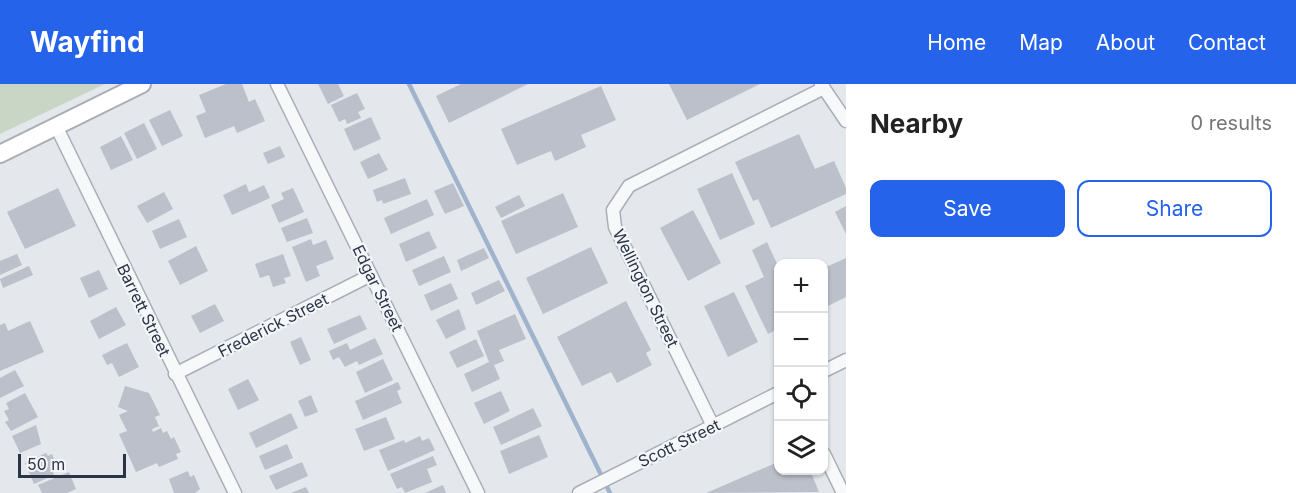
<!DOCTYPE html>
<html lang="en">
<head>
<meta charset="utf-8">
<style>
	:root { --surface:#fff; --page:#f2f2f2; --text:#222; --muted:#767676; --line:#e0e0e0; --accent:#2563eb }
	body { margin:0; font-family:Inter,sans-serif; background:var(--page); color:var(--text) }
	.controls { position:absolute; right:18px; bottom:18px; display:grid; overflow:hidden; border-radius:12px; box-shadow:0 2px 4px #0004 }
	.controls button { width:54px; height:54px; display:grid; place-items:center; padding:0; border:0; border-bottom:2px solid var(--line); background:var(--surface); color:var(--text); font:30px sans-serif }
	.scale { position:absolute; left:18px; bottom:15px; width:108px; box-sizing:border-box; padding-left:6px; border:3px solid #2b3445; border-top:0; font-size:16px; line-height:21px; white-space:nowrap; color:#2b3445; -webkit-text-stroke:4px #f4f6f9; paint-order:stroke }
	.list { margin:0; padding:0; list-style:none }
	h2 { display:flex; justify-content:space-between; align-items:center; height:78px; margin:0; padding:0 24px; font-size:26px }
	h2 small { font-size:20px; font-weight:400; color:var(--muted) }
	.actions { display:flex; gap:12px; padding:18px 24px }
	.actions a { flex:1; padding:14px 0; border:2px solid var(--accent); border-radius:12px; text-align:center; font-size:21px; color:var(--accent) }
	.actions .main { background:var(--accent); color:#fff }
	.icon { flex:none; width:33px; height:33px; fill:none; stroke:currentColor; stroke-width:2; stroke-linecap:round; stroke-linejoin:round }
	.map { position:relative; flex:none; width:846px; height:409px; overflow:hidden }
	header { display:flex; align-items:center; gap:36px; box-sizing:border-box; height:84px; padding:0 30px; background:var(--accent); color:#fff }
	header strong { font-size:28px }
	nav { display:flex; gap:33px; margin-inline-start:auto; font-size:21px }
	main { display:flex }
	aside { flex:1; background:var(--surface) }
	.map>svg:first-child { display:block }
</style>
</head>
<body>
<header>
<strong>Wayfind</strong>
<nav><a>Home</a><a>Map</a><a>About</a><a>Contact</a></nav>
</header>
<main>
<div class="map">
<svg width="846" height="409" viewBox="0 0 846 409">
	<rect width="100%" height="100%" fill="#e4e7ec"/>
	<path fill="#c9d6c5" d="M0 0H105L0 50Z"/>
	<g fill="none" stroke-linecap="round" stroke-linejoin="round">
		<path stroke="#9fb4cc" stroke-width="4.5" d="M409 0 610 409"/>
	</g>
	<path fill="#bbc0ca" d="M226 0H242L249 18 255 15 265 37 237 49 234 42 205 54 196 32 206 28 199 11Z
		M318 0H338L344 12 328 20Z
		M461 0H528L449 39 436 12Z
		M669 0H760L687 36Z
		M601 2 616 36 581 51 586 63 555 77 551 67 517 81 501 45Z
		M357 9 365 25 358 28 361 34 347 40 345 35 339 38 331 21Z
		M170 26 183 52 162 62 149 36Z
		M371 33 381 55 354 67 344 45Z
		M144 39 157 65 137 75 124 49Z
		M799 50 815 85 834 77 846 104V110L771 144 758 115 753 117 735 78Z
		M121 52 133 76 111 86 100 63Z
		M280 62 285 73 268 80 263 69Z
		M379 69 388 86 368 95 360 78Z
		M732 89 755 140 720 156 697 105Z
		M405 94 411 110 383 120 382 116 377 118 373 106Z
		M453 99 464 122 445 130 434 107Z
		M246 100 249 108 264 101 270 114 232 131 223 111Z
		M58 104 76 142 25 165 7 128Z
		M293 104 304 128 279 139 271 121 284 115 281 109Z
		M164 108 173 125 147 139 137 122Z
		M563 109 578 143 516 170 501 137Z
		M519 111 525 122 501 134 495 123Z
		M427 115 434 131 391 150 384 134Z
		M846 122V150L835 128Z
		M693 126 721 179 688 197 660 144Z
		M307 134 313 149 287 158 281 144Z
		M179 135 187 153 160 165 152 147Z
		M429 147 437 164 406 178 399 160Z
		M311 155 313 161 326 156 334 175 316 182 320 192 306 198 292 163Z
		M767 158 778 182V245L768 250 745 202 764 193 752 166Z
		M196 162 208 187 180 201 168 177Z
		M591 163 608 199 543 230 526 194Z
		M484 164 489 174 461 187 457 176Z
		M17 170 22 181 0 191V177Z
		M283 170 291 192 284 194 286 199 273 203 269 191 260 194 255 180Z
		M444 172 451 188 419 202 412 186Z
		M846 174V213L824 224V184Z
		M29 182 33 191 3 204 0 195Z
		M99 186 108 205 89 214 80 194Z
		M499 196 505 207 476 221 471 209Z
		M451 199 458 215 431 227 424 211Z
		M734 208 758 258 728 273 704 222Z
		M626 217 651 266 646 269 652 281 617 299 611 288 582 302 557 253Z
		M215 220 224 237 200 249 191 232Z
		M116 223 126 241 99 255 90 237Z
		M459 225 466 245 446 255 436 236Z
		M515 230 526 255 499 266 504 277 494 281 500 295 472 308 464 290 489 278 477 247Z
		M360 231 367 245 334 260 327 245Z
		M30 237 44 268 0 287V241L5 239 8 247Z
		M301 253 311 276 300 281 290 258Z
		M375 254 383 270 359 281 357 277 345 283 339 273 333 276 329 267 347 259 350 266Z
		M476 255 484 272 457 284 449 268Z
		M127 259 139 283 119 293 112 279 107 281 102 271Z
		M383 275 393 296 365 309 356 288Z
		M15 286 24 302 0 314V294Z
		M248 295 259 316 238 326 228 305Z
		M398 298 401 305 397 307 402 319 363 336 355 317Z
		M125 302 149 309 160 331 155 333 159 342 152 345 153 348 161 344 163 349 167 347 171 355 174 353 181 368 176 370 178 375 159 383 157 379 136 388 119 350 127 347 119 331 128 327 118 323Z
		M501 307 510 327 484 340 474 319Z
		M25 309 38 333 11 347 5 338 9 336 4 327 9 325 6 319Z
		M311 311 318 328 305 333 298 317Z
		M533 324 542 342 501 361 493 343Z
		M291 329 298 344 256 364 249 349Z
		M386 333 395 355 364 367 355 345Z
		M36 341 41 360 20 369 12 352Z
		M539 351 548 373 509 390 500 367Z
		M420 352 422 357 429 354 435 366 388 387 379 366 404 356 405 359Z
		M287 360 293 374 265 386 259 372Z
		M46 369 48 372 52 370 56 380 50 382 54 391 34 400 25 379Z
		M433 372 437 381 427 385 432 398 405 409 402 403 397 405 390 390Z
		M302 378 308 392 276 406 269 392Z
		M778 378V386H810L819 408 706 409Z
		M188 387 190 393 194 391 200 405 195 409H174L169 395Z
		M69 388 76 405 67 409H42L38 401Z
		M443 401 446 409H425Z
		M306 403 309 409H291Z"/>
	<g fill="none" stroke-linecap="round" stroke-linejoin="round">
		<defs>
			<path id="street" d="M277 0 478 409
				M821 0 846 37
				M56 42 235 409
				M824 287 846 276
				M175 290 371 191
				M713 342 615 143 613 126 629 102 824 4
				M824 370 843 409
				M579 409 778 309"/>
			<path id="secondary" d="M0 70 142 0"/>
		</defs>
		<use href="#street" stroke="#a9aeb7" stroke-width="15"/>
		<use href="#secondary" stroke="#a9aeb7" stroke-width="20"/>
		<use href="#street" stroke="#f7f8fa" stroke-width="12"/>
		<use href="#secondary" stroke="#fff" stroke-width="16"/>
	</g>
	<g text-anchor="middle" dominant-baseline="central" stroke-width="4.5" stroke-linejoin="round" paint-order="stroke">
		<g font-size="16" fill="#2b3445" stroke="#f4f6f9">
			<text transform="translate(378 204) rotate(64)">Edgar Street</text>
			<text transform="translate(646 204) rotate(64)">Wellington Street</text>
			<text transform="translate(144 226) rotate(64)">Barrett Street</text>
			<text transform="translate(273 241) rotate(-27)">Frederick Street</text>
			<text transform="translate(679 359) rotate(-26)">Scott Street</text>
		</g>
	</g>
</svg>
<div class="controls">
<button>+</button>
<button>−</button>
<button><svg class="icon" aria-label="locate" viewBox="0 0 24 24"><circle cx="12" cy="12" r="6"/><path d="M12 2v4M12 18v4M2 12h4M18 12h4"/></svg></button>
<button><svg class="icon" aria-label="layers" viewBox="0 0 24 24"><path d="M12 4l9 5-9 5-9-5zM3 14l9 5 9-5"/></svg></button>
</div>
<div class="scale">50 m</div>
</div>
<aside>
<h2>Nearby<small>0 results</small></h2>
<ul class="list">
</ul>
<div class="actions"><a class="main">Save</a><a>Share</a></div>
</aside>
</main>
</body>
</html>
